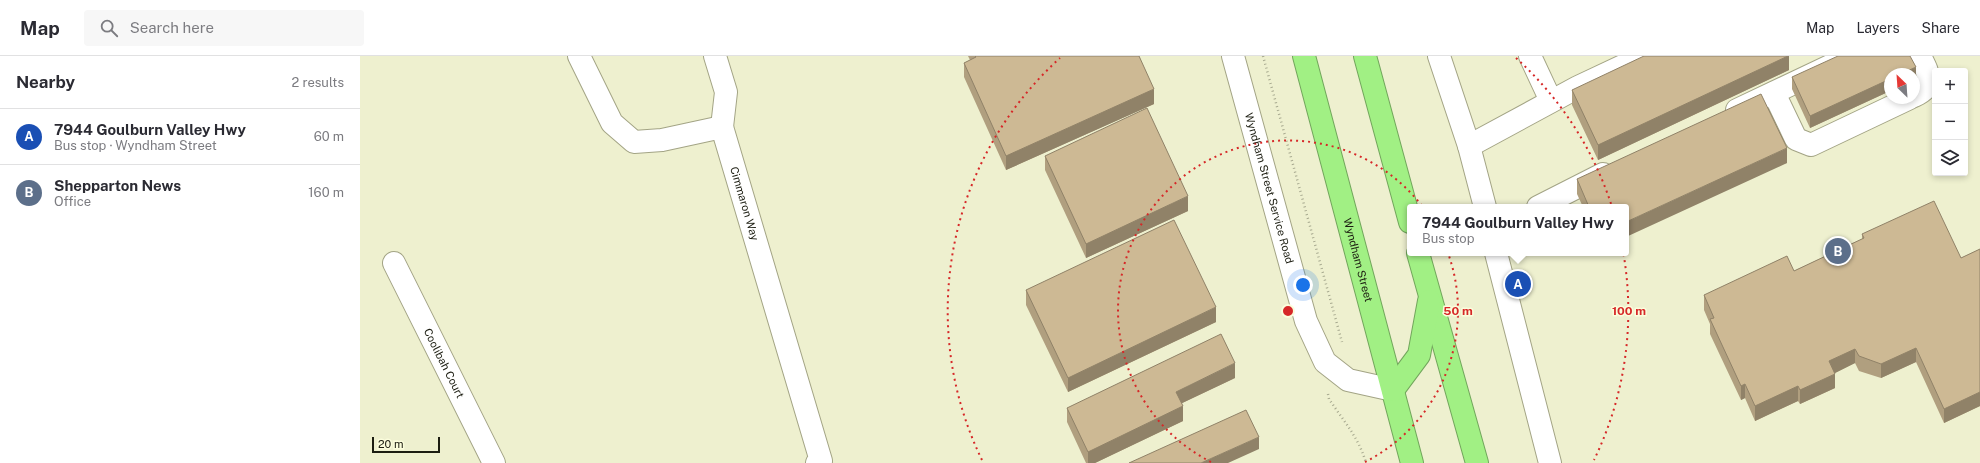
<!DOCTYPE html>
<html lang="en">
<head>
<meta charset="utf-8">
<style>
	:root { --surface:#fff; --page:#f7f7f7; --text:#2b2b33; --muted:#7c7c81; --line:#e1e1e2; --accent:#0b8043 }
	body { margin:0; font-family:"Public Sans",sans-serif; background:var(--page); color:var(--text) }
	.controls { position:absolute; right:12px; top:12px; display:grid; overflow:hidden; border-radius:4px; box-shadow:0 2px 6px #0003 }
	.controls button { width:36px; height:36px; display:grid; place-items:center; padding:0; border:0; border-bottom:1px solid var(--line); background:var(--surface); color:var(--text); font:20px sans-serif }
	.compass { position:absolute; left:1524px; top:12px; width:36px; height:36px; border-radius:50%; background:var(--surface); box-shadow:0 2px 6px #0003; rotate:335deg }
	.scale { position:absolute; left:12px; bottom:10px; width:68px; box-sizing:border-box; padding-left:4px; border:2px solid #1c1d11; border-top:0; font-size:11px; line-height:14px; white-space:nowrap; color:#1c1d11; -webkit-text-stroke:3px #fbfddc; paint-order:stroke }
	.you { position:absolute; left:943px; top:229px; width:14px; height:14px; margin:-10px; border:3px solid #fff; border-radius:50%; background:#1a73e8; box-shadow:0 0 0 6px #1a73e833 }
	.badge { display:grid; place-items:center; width:26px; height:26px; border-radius:50%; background:var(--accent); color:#fff; font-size:13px; font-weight:700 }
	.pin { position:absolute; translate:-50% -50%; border:2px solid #fff; box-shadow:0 1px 4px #0006 }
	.popup { position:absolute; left:1047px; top:148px; width:222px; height:52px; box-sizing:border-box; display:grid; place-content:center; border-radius:4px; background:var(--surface); filter:drop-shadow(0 1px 3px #0005); font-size:13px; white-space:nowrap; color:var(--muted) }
	.popup b { font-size:15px; color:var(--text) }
	.popup::after { content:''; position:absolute; left:50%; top:100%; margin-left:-8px; border:8px solid transparent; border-top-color:var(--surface) }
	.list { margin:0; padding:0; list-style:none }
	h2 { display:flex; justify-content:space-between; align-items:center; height:52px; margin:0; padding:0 16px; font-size:17px }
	h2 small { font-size:13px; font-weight:400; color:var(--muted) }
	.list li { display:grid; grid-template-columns:26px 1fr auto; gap:12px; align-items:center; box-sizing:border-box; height:56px; padding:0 16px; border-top:1px solid var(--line) }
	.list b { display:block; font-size:15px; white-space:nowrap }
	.list p { margin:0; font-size:13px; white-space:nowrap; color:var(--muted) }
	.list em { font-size:13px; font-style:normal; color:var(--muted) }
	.icon { flex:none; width:22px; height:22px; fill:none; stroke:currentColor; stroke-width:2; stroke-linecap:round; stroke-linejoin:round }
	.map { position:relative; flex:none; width:1620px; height:407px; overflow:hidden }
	header { display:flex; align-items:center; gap:24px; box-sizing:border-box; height:56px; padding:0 20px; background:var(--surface); border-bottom:1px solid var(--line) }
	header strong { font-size:19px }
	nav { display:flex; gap:22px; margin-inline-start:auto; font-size:14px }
	.search { width:280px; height:36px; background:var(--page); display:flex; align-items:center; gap:10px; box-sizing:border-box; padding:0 14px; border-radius:4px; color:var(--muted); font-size:15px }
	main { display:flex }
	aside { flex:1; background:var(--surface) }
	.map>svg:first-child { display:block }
</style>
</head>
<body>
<header>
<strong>Map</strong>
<div class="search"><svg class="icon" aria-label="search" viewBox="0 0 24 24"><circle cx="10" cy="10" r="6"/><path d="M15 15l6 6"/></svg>Search here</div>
<nav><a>Map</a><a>Layers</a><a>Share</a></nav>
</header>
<main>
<aside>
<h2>Nearby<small>2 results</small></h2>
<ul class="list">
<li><span class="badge" style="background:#1a4fb4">A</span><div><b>7944 Goulburn Valley Hwy</b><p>Bus stop · Wyndham Street</p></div><em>60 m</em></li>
<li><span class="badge" style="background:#5c6f8a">B</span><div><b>Shepparton News</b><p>Office</p></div><em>160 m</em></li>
</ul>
</aside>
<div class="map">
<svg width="1620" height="407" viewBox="0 0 1620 407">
	<rect width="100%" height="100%" fill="#eef0cf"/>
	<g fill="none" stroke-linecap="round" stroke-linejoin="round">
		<defs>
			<g id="minor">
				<path id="s1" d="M219 0 252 67 274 86 302 84 362 71 461 405 457 407"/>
				<path d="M355 0 366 36 362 71"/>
				<path id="s2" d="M873 0 946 265 965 306 988 324 1033 334"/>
				<path d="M1079 0 1109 90 1125 151"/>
				<path d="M1170 0 1191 45"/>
				<path d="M1414 37 1436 83 1451 89 1550 42"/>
				<path d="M1554 40C1576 30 1569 18 1560 0"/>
				<path d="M1377 54 1491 0"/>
				<path d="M1109 90 1218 31 1284 0"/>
				<path d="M1178 151 1243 118"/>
				<path d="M1136 197 1190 407"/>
				<path id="s3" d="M34 207 134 407"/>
			</g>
			<g id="highway">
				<path id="s4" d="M944 0 1052 407"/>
				<path d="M1005 0 1050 166"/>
				<path d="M1058 197 1117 407"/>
				<path d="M1033 334 1059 299 1069 245"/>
			</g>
		</defs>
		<use href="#minor" stroke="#a3a485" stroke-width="24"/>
		<use href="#highway" stroke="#72a65c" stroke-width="24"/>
		<path stroke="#a8aa90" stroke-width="2.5" stroke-dasharray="1 3" stroke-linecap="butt" d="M903 0 982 286
			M968 338 969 343C983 364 999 382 1006 407"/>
		<use href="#minor" stroke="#fff" stroke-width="22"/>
		<use href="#highway" stroke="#a1f084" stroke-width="22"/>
	</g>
	<path fill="#b09f7f" d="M608 0H779L794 48 646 114 604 21V7L610 4Z
		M1429 0V14L1238 104 1212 49V34Z
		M1432 21 1556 23 1450 72 1432 33Z
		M685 100 828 155 726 202 685 114Z
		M1427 107 1266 151H1223L1217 138V123Z
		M1502 178 1601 202 1620 193V350L1584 367 1556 306 1521 322 1499 315 1495 307 1475 317V332L1440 348 1438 345 1395 365 1385 342 1381 344 1350 278V268L1344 254V239L1434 215 1502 183Z
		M666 234 856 266 708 336 666 249Z
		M875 322 822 347 823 365 735 407H726L707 366V352Z"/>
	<path fill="#908268" d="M1428 0H1429V14L1238 104V89Z
		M1556 11V23L1554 24V18H1541Z
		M1530 23V35L1450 72V60Z
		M794 33V48L646 114V100Z
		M1427 92V107L1266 181V166Z
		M828 140V155L726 202V188Z
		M856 251V266L708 336V322Z
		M1556 292V306L1521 322V308Z
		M1495 293V307L1469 320V305Z
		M875 307V322L816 350V336Z
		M1475 318V332L1440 348V334Z
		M1385 328V342L1381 344V330Z
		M1438 330V345L1395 365V350Z
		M1620 336V350L1584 367V353Z
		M823 350V365L735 407H728V396Z
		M899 381V393L868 407H841Z"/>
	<path fill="#cdb994" stroke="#908268" d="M615 0H779L794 33 646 100 604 7 616 1Z
		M1284 0H1428L1238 89 1212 34Z
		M1478 0H1550L1556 11 1541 18H1530V23L1450 60 1432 21Z
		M1401 38 1427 92 1266 166V151H1229L1217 123Z
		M787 52 828 140 726 188 685 100Z
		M1574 145 1601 202 1620 193V336L1584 353 1556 292 1521 308 1499 300 1495 293 1469 305 1475 318 1440 334 1438 330 1395 350 1385 328 1381 330 1350 263 1354 262 1344 239 1427 200 1434 215 1504 182 1502 178Z
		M814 164 856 251 708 322 666 234Z
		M861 278 875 307 816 336 823 350 728 396 707 352Z
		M886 354 899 381 841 407H769Z"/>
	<g fill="none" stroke="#d62828" stroke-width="2" stroke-dasharray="2 4">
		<path d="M851 406A170 170 0 1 1 1005 406"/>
		<path d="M622 404A341 341 0 0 1 700 2M1156 2A341 341 0 0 1 1234 404"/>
	</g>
	<g text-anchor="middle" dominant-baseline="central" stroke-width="3" stroke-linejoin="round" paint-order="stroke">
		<g font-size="11" fill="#1c1d11" stroke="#fbfddc">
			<text stroke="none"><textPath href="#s2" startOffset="137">Wyndham Street Service Road</textPath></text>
			<text stroke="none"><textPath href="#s1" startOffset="273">Cimmaron Way</textPath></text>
			<text stroke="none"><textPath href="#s4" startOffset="211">Wyndham Street</textPath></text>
			<text stroke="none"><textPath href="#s3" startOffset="112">Coolibah Court</textPath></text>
		</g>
	</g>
	<circle cx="928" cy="255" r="6" fill="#d62828" stroke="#fbfddc" stroke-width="2"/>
	<g font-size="12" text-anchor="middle" font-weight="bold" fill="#d62828" stroke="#fbfddc" stroke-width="3" stroke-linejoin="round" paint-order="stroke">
		<text x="1098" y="259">50 m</text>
		<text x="1269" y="259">100 m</text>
	</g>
</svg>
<div class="controls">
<button>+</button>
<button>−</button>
<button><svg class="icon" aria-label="layers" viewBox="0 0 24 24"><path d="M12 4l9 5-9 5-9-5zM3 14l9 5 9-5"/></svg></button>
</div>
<svg class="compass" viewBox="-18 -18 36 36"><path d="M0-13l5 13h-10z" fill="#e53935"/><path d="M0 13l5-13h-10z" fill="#7c7c81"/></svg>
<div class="scale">20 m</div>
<div class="you"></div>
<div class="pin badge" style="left:1158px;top:228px;background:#1a4fb4">A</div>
<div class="popup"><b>7944 Goulburn Valley Hwy</b>Bus stop</div>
<div class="pin badge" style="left:1478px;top:195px;background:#5c6f8a">B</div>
</div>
</main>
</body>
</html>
